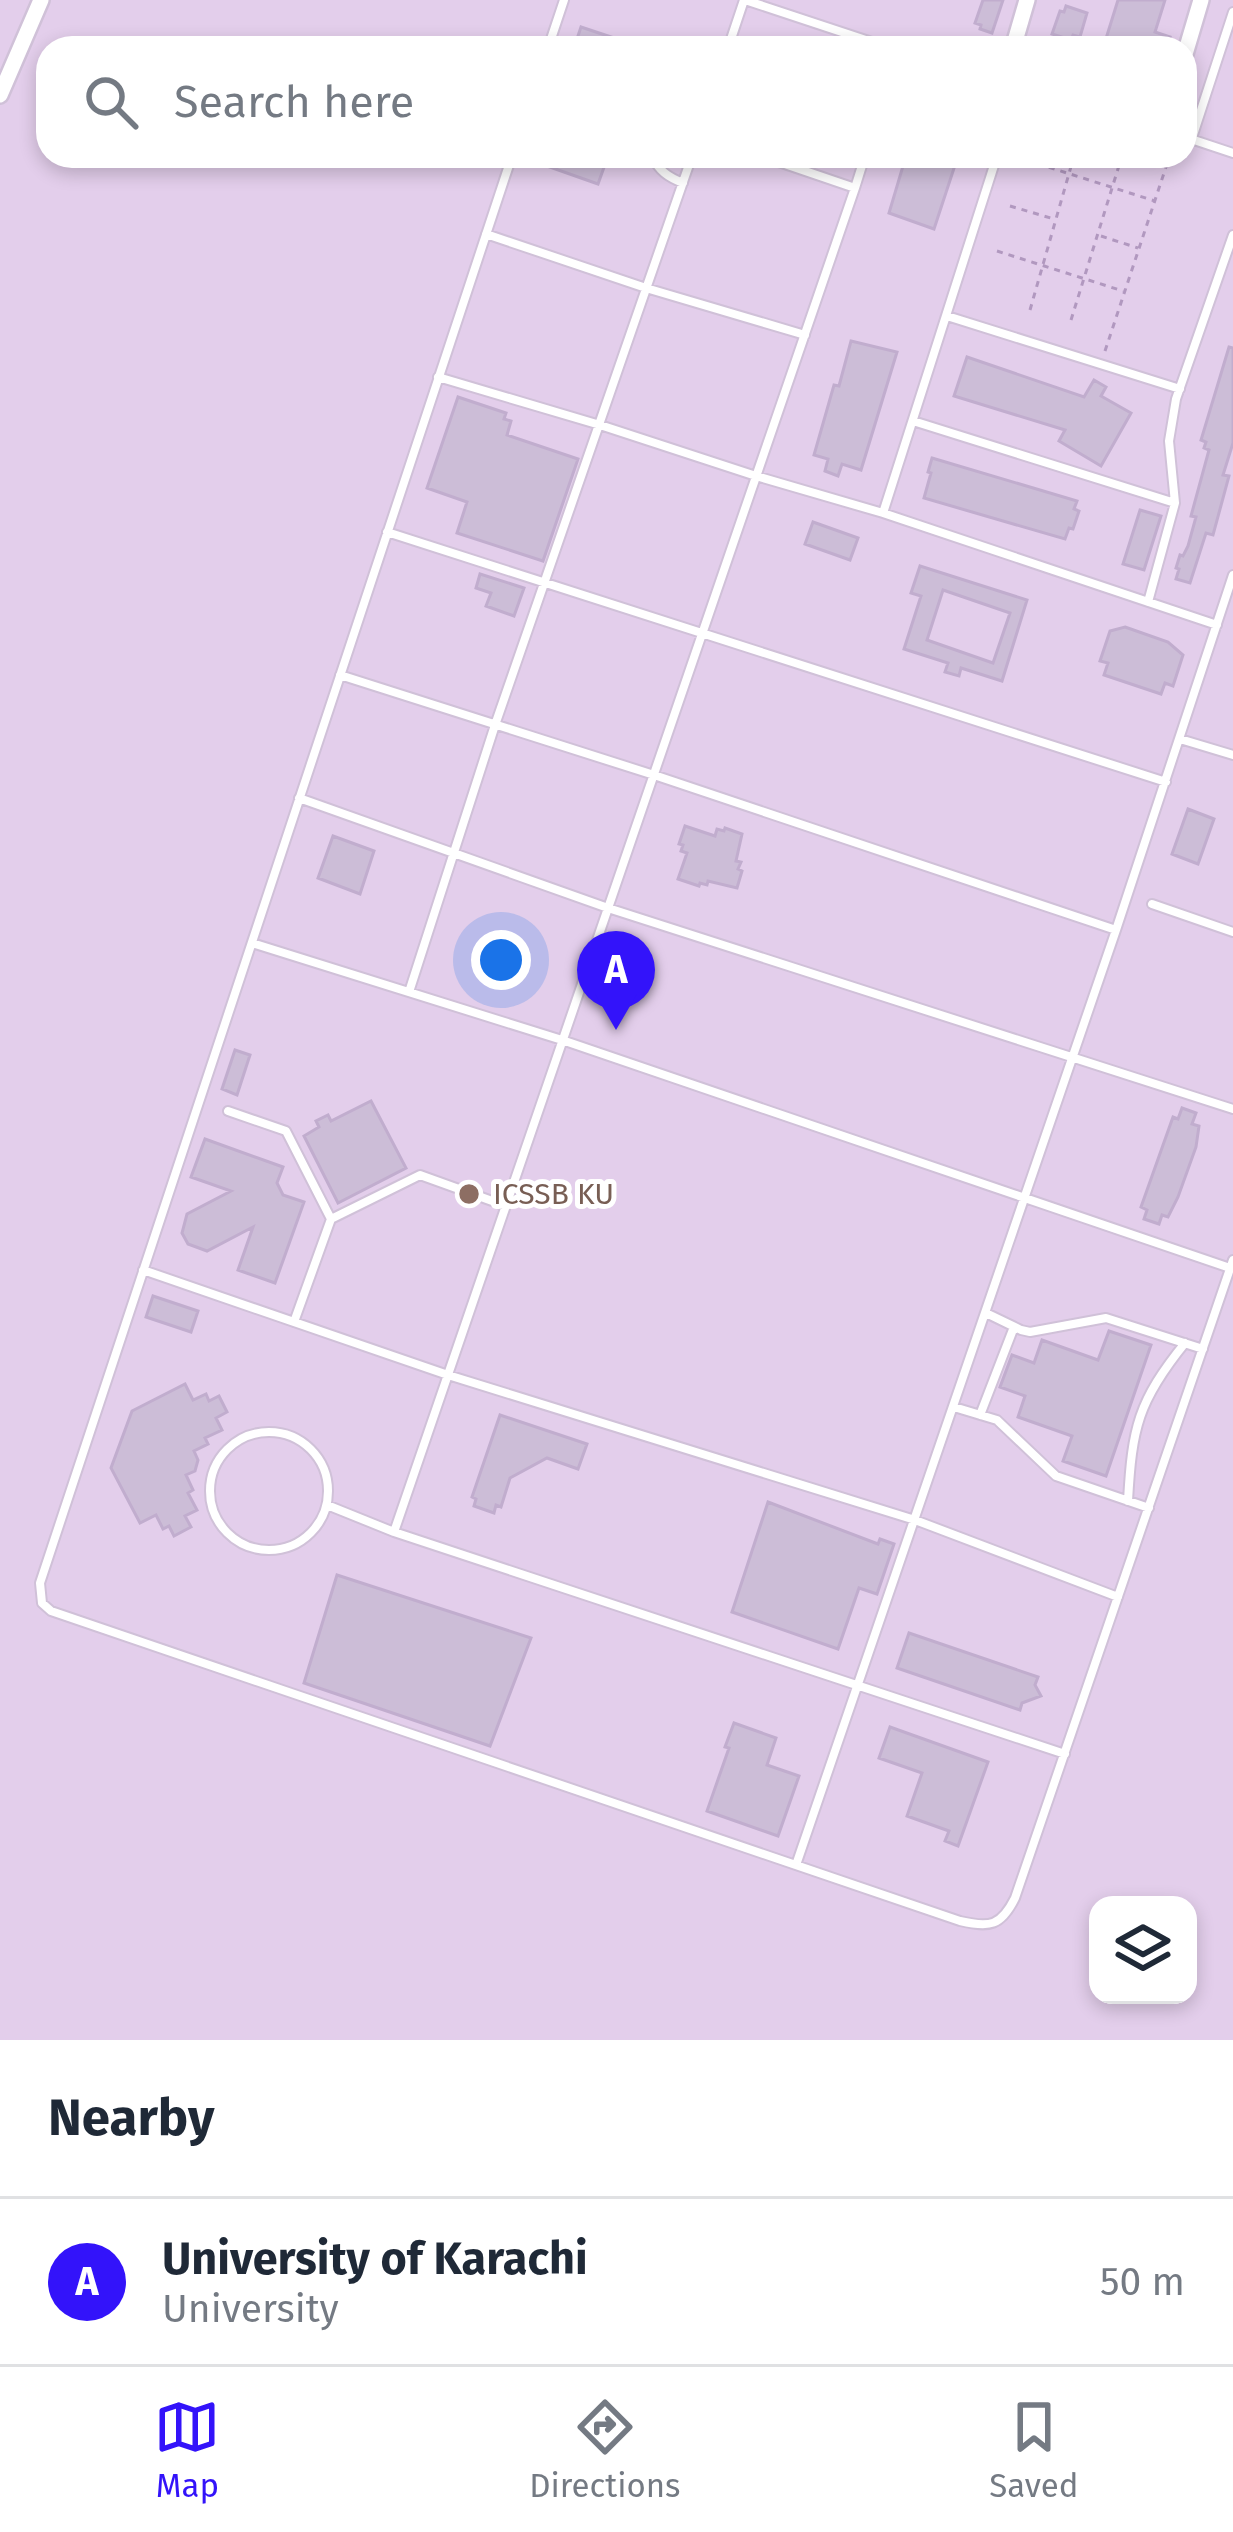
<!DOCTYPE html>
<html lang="en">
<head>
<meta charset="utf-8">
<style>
	:root { --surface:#fff; --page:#f2f2f3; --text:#1f2937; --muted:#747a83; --line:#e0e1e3; --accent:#3313fa }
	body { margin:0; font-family:"Fira Sans",sans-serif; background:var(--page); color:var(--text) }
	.controls { position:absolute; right:36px; bottom:36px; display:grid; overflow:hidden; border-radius:24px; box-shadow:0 6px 18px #0003 }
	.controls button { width:108px; height:108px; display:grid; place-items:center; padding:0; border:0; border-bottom:3px solid var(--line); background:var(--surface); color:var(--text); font:60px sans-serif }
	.you { position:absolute; left:501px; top:960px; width:42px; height:42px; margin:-30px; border:9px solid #fff; border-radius:50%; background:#1a73e8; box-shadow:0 0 0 18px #1a73e833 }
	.badge { display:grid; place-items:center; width:78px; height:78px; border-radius:50%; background:var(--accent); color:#fff; font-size:39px; font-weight:700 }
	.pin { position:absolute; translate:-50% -99px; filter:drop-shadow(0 3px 6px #0008) }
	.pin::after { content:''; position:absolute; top:63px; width:42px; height:36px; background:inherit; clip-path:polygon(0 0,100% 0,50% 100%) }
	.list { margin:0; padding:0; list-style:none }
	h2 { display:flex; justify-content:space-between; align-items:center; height:156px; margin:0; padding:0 48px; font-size:51px }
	h2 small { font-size:39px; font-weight:400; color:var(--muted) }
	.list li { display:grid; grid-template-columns:78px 1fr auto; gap:36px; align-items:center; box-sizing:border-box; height:168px; padding:0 48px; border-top:3px solid var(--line) }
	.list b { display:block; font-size:45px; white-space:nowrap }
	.list p { margin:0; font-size:39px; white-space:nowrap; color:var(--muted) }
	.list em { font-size:39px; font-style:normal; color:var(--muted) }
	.icon { flex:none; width:66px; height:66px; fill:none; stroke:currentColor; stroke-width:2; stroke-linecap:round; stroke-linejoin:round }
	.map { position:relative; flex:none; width:1233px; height:2040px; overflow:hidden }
	.search { position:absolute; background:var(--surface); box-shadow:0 6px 18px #0003; left:36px; right:36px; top:36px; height:132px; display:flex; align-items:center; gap:30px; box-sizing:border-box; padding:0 42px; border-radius:36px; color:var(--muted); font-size:45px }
	.sheet { height:324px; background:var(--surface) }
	nav { display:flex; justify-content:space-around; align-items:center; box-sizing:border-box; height:168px; border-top:3px solid var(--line); background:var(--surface); font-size:33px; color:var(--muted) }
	nav a { display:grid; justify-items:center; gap:6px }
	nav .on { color:var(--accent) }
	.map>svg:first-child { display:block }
</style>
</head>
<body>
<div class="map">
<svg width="1233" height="2040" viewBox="0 0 1233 2040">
	<rect width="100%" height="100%" fill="#eee4f2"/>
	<path fill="#e3ceeb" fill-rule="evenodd" d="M0 0H1233V2040H0ZM48 48H1185V156H48ZM1098 1905H1188V1995H1098Z"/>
	<path fill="#ccbdd7" stroke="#c1adce" stroke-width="3" fill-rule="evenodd" d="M983 0H1003L992 33 980 29 981 25 975 23Z
		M1118 0H1165L1155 32 1170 37 1166 48H1114L1104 45Z
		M1066 6 1087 13 1080 37 1073 35 1071 40 1052 34 1060 11 1064 12Z
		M581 27 638 46 637 48H574Z
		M524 156H608L598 184 524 158Z
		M906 156H958L934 229 889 213Z
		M851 341 897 352 861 470 842 464 838 476 825 471 828 459 814 455 834 385 839 386Z
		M1229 347 1233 348V443L1223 475 1229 476 1213 535 1206 533 1190 583 1176 579 1179 569 1176 568 1180 555 1183 556 1188 546 1196 517 1191 516 1209 450 1204 448 1206 442 1201 440Z
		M967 357 1084 397 1094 380 1106 387 1101 396 1131 413 1101 466 1059 441 1065 430 954 396Z
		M458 397 506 413 504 419 511 421 507 435 578 459 543 561 457 533 467 502 427 488Z
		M932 458 1077 501 1074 509 1079 511 1073 529 1069 528 1065 539 924 498 931 473 928 472Z
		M1140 510 1161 516 1144 570 1123 564Z
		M813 522 858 538 850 560 805 544Z
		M920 566 1027 600 1002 681 961 668 959 676 945 672 948 663 904 649 921 596 911 593ZM943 590 1010 613 993 663 927 640Z
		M480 574 524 588 514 616 486 606 491 593 476 588Z
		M1125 627 1168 642 1183 655 1173 686 1165 683 1161 694 1104 675 1108 663 1100 661 1110 631Z
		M1188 809 1214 819 1198 864 1172 854Z
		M685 826 715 836 717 829 724 831 725 828 742 834 736 861 741 862 738 869 742 871 737 888 708 881 707 885 700 883 699 886 678 879 687 853 681 851 683 845 679 844Z
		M333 836 374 851 360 894 318 878Z
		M235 1050 250 1055 237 1095 222 1089Z
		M371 1101 406 1168 338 1203 304 1136 319 1127 316 1121 328 1115 331 1121Z
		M1182 1108 1196 1113 1192 1124 1199 1126 1196 1147 1178 1197 1168 1217 1162 1215 1159 1224 1144 1219 1147 1210 1141 1207 1173 1117 1178 1119Z
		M205 1139 283 1167 277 1183 283 1195 304 1202 275 1283 238 1270 253 1227 207 1251 188 1244 182 1233 187 1214 231 1191 191 1177Z
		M153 1296 198 1311 191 1332 146 1317Z
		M1109 1331 1151 1345 1106 1476 1063 1461 1072 1436 1018 1417 1025 1396 1000 1387 1012 1355 1034 1363 1042 1340 1098 1360Z
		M185 1384 193 1400 206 1394 209 1401 219 1396 227 1412 216 1418 222 1430 205 1438 208 1444 194 1451 198 1460 195 1471 186 1475 193 1490 188 1493 197 1510 185 1516 191 1527 174 1536 169 1526 163 1529 156 1515 140 1523 111 1468 132 1411Z
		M500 1415 587 1444 578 1469 547 1458 510 1478 501 1507 496 1505 494 1513 474 1506 476 1499 472 1497Z
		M768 1502 878 1544 880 1539 894 1544 877 1594 859 1588 838 1649 732 1612Z
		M337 1575 531 1638 490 1746 304 1683Z
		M909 1633 1038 1677 1035 1685 1041 1696 1022 1703 1020 1710 897 1668Z
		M734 1723 776 1738 767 1765 799 1776 778 1836 707 1811 729 1748 725 1747Z
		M890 1727 988 1762 958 1846 945 1841 949 1831 907 1816 922 1773 879 1758Z"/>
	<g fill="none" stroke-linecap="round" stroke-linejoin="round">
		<defs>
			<path id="service" d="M745 0 890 48
				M548 48 564 0
				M728 48 744 0
				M1185 137 1233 153
				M1192 138 1233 12
				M512 156 40 1583 42 1603 51 1611 960 1921C990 1928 1001 1926 1015 1898L1233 1260
				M652 156C659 171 668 177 683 183
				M761 156 855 188 865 156
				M486 234 646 288 805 335
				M947 316 1180 389
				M438 377 600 425 756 476 883 513 1217 625
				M913 421 1175 503
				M883 513 997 156
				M387 532 1166 782
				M1148 602 1175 503 1169 441 1176 399 1233 235
				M340 675 654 775 1116 930
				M1180 739 1233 755
				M299 798 608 908 1233 1109
				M1152 904 1233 932
				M252 943 562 1040 1230 1268
				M409 992 495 725 692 156
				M228 1111 286 1131 331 1219
				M143 1270 448 1375 915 1520 1118 1597
				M986 1313 1021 1330 1030 1332 1106 1318 1203 1349
				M294 1322 331 1219 420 1175 506 1206
				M954 1407 997 1420 1056 1476 1149 1508
				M980 1415 1014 1327
				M210 1491a59 59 0 1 1 118 0a59 59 0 1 1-118 0Z
				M1128 1501C1132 1428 1138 1401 1185 1343
				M327 1505 394 1532 1065 1754
				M394 1532 855 188
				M796 1865 1116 930 1233 575"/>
			<path id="minor" d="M1013 48 1027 0
				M1185 54 1201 0
				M0 95 41 0"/>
		</defs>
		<use href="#service" stroke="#d0c1d8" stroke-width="12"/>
		<use href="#minor" stroke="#d0c1d8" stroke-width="20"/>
		<path stroke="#b198bf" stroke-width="3" stroke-dasharray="6 6" stroke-linecap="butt" d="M1026 160 1155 201
			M1010 206 1054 219
			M1101 236 1138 248
			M997 251 1123 291
			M1030 310 1074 156
			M1071 320 1122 156
			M1105 351 1167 164"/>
		<use href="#service" stroke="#fff" stroke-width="8"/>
		<use href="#minor" stroke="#fff" stroke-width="15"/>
	</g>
	<circle fill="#8d6e63" stroke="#fff" stroke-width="4.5" cx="469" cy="1194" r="12"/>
	<g text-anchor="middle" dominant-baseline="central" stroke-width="10" stroke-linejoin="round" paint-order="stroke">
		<g font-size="30" fill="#785e54" stroke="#fff" text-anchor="start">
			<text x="493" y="1194">ICSSB KU</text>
		</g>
	</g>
</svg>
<div class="controls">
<button><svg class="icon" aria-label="layers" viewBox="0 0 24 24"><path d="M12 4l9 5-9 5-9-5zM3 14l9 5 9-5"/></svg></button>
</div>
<div class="you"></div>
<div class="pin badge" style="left:616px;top:1030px">A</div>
<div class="search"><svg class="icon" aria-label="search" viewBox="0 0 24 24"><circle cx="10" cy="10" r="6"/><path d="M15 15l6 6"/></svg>Search here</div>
</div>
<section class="sheet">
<h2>Nearby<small></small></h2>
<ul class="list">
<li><span class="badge">A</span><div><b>University of Karachi</b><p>University</p></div><em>50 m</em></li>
</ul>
</section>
<nav>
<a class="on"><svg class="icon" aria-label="map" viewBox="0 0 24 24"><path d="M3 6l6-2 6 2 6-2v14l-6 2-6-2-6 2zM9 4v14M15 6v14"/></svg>Map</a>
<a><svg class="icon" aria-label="directions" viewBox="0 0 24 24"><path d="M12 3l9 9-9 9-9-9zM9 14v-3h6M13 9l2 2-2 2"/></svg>Directions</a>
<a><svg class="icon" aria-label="saved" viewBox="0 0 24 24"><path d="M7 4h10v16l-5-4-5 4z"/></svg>Saved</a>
</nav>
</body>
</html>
